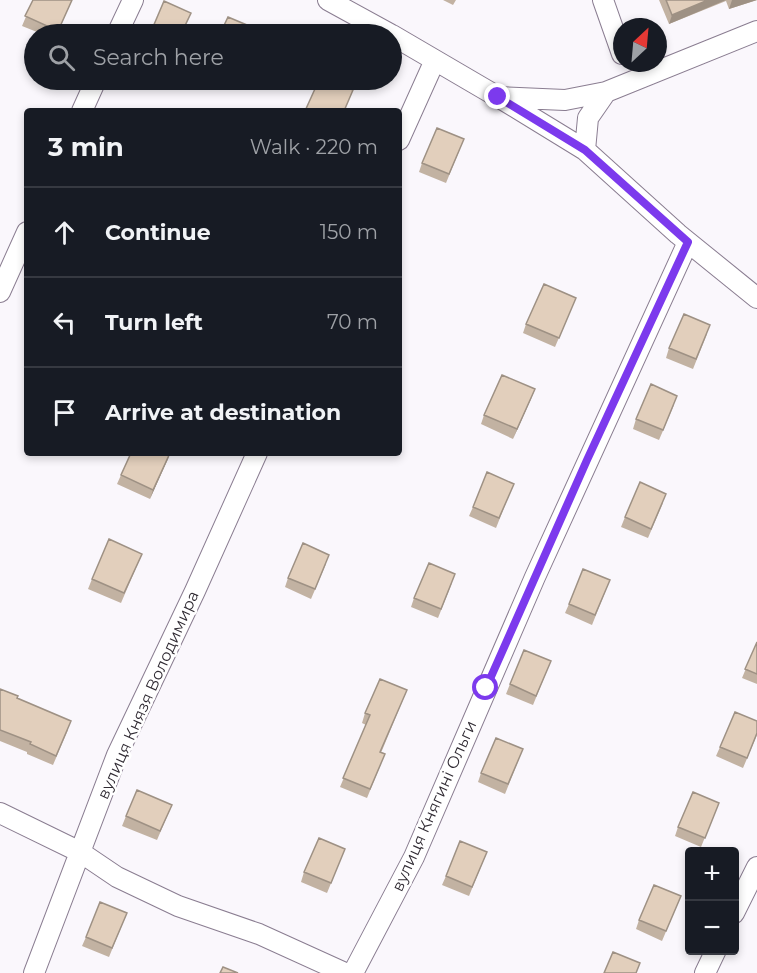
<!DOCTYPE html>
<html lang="en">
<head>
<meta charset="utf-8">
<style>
	:root { --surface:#171b24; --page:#20242c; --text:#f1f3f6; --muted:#9ea1a6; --line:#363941 }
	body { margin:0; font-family:Montserrat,sans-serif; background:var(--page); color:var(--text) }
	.controls { position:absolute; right:18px; bottom:18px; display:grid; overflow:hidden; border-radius:6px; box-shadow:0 3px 9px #0003 }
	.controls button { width:54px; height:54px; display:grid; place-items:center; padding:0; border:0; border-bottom:2px solid var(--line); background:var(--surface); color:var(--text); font:30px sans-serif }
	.compass { position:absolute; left:613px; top:18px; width:54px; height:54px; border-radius:50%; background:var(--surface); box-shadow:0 3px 9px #0003; rotate:26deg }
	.stop { position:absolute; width:18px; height:18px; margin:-14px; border:4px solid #7c3aed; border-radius:50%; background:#fff }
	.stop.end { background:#7c3aed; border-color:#fff; box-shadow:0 2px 6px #0008 }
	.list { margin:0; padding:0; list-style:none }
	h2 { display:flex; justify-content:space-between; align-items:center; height:78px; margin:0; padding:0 24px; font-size:26px }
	h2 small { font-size:20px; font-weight:400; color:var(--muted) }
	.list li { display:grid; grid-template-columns:39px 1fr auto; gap:18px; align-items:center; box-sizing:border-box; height:90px; padding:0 24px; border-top:2px solid var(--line) }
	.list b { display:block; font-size:22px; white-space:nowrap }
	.list em { font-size:20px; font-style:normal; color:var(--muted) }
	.icon { flex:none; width:33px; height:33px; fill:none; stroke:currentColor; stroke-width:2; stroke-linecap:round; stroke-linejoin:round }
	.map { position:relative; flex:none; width:757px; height:973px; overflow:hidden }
	.search { position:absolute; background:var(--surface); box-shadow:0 3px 9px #0003; left:24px; top:24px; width:378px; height:66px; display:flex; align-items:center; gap:15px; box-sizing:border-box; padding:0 21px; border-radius:33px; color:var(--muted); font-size:22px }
	.panel { position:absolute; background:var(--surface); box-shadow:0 3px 9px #0003; left:24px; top:108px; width:378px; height:348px; border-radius:6px }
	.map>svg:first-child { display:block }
</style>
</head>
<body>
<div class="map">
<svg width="757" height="973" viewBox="0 0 757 973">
	<rect width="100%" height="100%" fill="#faf7fc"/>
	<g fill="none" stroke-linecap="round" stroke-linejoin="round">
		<defs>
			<path id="minor" d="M328 0 390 34
				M603 0 622 54
				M117 34 133 0
				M392 35 498 97 565 100 606 92 757 31
				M500 98 585 150 678 234 757 298
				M82 111 96 80
				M399 140 435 60
				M585 150 588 118 606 92
				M0 292 27 232
				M0 813 80 852 117 877 178 906 259 934 345 973
				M734 913 757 867
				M34 973 117 755 195 591 257 453
				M353 973 414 857 535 577 688 242
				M705 973 716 950"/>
		</defs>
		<use href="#minor" stroke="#8a7d91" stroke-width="22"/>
		<use href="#minor" stroke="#fff" stroke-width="20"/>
	</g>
	<path fill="#c2b2a2" d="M33 0H72L57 34H42L22 26Z
		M443 0H456L453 5Z
		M659 0H757L729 9 726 1 669 24Z
		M460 149 446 183 419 172 422 163Z
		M576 298 555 347 523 333 526 324Z
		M707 334 693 369 666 358 669 348Z
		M535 389 513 439 481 424 484 415Z
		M674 405 659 440 633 429 636 419Z
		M170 453 150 499 117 484 121 475Z
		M510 493 496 528 469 516 473 507Z
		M663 503 648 538 621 527 625 517Z
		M142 554 121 603 88 589 92 579Z
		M326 564 311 599 285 587 288 578Z
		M452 583 438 618 411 607 414 598Z
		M606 590 592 625 565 613 569 604Z
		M757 642V684L742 678Z
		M551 661 533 705 506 694 510 684Z
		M0 689 68 730 53 765 27 754V752L0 741Z
		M407 690 381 753V764L367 798 340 787 366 725 362 723 365 713Z
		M757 721V735L743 768 716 756 720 747Z
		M519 759 505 794 478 782 481 773Z
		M719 803 701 847 675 836 678 827Z
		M172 805 157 840 122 826 126 816Z
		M345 849 327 893 301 882 304 872Z
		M487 852 469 896 442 885 446 876Z
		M681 896 662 941 636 929 639 920Z
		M127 913 109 957 82 946 86 937Z"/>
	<path fill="#9e9184" d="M708 0H726L669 24 672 15Z
		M732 0H757L729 9Z
		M535 389 531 399 513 439 517 429Z
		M170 453 168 459 150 499 153 490Z"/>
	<path fill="#e2cfbc" stroke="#9e9184" stroke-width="1.5" d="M33 0H72L58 31 25 16Z
		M666 0H708L672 15Z
		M164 1 191 13 181 34H150Z
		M228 17 254 28 251 34H220Z
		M319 80H328L353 90 344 111H305Z
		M437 128 464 139 449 174 422 163Z
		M544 284 576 298 559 338 526 324Z
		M684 314 710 325 696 359 669 348Z
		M502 375 535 389 517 429 484 415Z
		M651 384 677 396 663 430 636 419Z
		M131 453H170L153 490 121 475Z
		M487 472 514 484 499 518 473 507Z
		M640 482 666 494 651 529 625 517Z
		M109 539 142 554 124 593 92 579Z
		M303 543 329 555 315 589 288 578Z
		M429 563 455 574 441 609 414 598Z
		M583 569 610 580 595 615 569 604Z
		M757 642V674L745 669Z
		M524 650 551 661 536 696 510 684Z
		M380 679 407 690 380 752 385 754 370 789 343 778 370 715 365 713Z
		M0 689 18 696 17 698 71 721 56 756 30 744 31 742 0 730Z
		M735 712 757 721V733L747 758 720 747Z
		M496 738 523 749 508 784 481 773Z
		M137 790 172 805 160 831 126 816Z
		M693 792 719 803 705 838 678 827Z
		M319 838 345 849 331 883 304 872Z
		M460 841 487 852 472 887 446 876Z
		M654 885 681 896 666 931 639 920Z
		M100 902 127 913 112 948 86 937Z
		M613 952 640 963 636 973H604Z
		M223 967 238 973H220Z"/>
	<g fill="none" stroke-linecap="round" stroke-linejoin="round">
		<path stroke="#7c3aed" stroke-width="8" d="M486 688 587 460 688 242 585 150 498 97"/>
	</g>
	<g text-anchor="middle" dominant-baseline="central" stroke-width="5" stroke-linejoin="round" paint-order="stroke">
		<g font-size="16" fill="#302b33" stroke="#fff">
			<text transform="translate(148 695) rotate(-66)">вулиця Князя Володимира</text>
			<text transform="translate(434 806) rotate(-66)">вулиця Княгині Ольги</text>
		</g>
	</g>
</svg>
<div class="controls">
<button>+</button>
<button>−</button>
</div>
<svg class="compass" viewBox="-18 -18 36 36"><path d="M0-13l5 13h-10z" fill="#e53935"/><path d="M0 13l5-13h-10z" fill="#9ea1a6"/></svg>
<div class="stop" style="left:486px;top:688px"></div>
<div class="stop end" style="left:498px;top:97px"></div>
<div class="search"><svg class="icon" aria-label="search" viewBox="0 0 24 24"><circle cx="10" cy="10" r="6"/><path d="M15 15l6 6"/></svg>Search here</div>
<section class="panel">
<h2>3 min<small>Walk · 220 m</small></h2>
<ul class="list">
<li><svg class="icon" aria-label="ahead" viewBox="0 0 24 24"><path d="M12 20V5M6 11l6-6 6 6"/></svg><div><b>Continue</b></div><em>150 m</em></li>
<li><svg class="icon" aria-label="left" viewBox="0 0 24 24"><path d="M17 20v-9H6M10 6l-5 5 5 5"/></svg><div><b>Turn left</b></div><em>70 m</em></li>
<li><svg class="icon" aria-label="arrive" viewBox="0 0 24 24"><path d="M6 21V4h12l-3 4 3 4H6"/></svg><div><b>Arrive at destination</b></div></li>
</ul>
</section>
</div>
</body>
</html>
